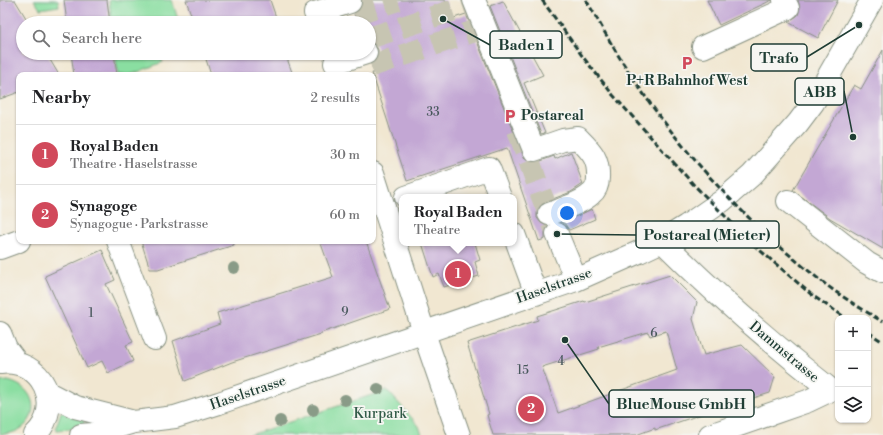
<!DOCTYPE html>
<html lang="en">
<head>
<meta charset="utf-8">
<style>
	:root { --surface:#fff; --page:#f6f6f6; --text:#202124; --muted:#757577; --line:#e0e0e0; --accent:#d1495b }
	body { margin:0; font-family:"Libre Bodoni",serif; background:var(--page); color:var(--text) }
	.controls { position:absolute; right:12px; bottom:12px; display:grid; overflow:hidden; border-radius:8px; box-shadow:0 1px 3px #0004 }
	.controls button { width:36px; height:36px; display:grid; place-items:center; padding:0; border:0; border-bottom:1px solid var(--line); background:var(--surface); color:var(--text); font:20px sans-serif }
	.you { position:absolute; left:567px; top:213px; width:14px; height:14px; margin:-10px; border:3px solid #fff; border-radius:50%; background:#1a73e8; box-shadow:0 0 0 6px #1a73e833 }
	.badge { display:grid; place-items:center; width:26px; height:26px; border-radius:50%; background:var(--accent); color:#fff; font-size:13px; font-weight:700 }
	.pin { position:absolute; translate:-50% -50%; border:2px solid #fff; box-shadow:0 1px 4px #0006 }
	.popup { position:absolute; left:399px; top:194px; width:118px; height:52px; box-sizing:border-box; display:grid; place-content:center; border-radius:8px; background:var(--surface); filter:drop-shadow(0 1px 3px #0005); font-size:13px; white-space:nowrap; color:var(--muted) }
	.popup b { font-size:15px; color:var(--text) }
	.popup::after { content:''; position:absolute; left:50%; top:100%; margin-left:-8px; border:8px solid transparent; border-top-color:var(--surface) }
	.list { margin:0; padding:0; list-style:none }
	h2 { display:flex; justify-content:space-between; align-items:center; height:52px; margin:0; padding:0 16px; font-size:17px }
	h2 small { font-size:13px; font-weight:400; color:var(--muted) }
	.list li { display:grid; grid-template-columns:26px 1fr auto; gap:12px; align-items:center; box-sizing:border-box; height:60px; padding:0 16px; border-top:1px solid var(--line) }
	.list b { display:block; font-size:15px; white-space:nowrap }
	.list p { margin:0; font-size:13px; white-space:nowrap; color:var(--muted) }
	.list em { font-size:13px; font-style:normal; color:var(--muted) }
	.icon { flex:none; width:22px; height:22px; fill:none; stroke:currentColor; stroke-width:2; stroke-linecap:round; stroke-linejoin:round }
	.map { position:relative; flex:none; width:883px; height:435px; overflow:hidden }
	.search { position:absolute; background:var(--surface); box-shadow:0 1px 3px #0004; left:16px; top:16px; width:360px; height:44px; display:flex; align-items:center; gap:10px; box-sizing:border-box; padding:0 14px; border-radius:22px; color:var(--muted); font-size:15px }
	.panel { position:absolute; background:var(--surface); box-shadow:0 1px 3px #0004; left:16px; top:72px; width:360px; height:172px; border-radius:8px }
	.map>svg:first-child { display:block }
</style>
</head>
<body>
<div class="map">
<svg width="883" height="435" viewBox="0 0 883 435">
	<rect width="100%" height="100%" fill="#f6f6f2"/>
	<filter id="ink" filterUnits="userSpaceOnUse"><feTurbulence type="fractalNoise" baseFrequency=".025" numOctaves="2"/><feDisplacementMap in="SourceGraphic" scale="8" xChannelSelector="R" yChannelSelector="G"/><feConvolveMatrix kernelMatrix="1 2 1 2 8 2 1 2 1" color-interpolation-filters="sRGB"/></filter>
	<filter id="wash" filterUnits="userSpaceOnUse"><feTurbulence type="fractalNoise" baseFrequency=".012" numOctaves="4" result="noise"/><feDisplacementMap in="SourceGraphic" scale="16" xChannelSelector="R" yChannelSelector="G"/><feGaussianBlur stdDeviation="0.9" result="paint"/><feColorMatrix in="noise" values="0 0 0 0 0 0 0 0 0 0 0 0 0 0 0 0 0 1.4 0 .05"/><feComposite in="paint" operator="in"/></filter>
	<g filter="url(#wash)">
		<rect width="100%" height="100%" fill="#f1e7d1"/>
		<path fill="#8adea1" stroke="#548e6a" d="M34 0H58L59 6 40 9Z
			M109 0H172L179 23H112Z
			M115 53H159L163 62 130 75H118Z
			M8 381C46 390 38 435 0 434V382Z
			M387 390 419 426 422 435H250Z
			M61 412 84 417V428L57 430 56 427Z"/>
		<g id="blocks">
			<path fill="#c3a7d4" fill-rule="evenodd" d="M0 0H15L29 23H23V53H46L59 75H19V92L0 99Z
				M64 0H107L110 23H67Z
				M186 0H270L278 23H194Z
				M362 0H445L451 19 466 14 523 155 526 160 532 162H538L554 156 555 159 571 152 583 184 571 192 545 202 539 206 537 212V218L541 223 547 226 545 232V239L539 241 507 148 407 181 372 73H374L371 64 375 61 378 56V50L375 44 369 41V23H357L354 14 359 10 362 5Z
				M707 0H772L719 25Z
				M798 0H838L818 38 788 22 798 15 800 8Z
				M503 1 543 75 524 83 545 133 541 134 490 6Z
				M883 50V249L830 218 793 190 854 85 861 89Z
				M71 53H114L117 75H74Z
				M204 53H285L293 75H211Z
				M592 209 595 219 569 230 565 224 561 223Z
				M141 241H233L234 245 158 269H150Z
				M320 241H366L390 309 321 333V334L232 362 185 381 173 341 220 324 217 313 333 277Z
				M422 243H475L480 260 475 262 479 276 444 287 439 274 433 277Z
				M102 250 115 280 106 284 133 342 126 345 133 361 108 373 102 361 87 368 45 276Z
				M670 275 697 302 693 319 704 355 742 345 775 377 770 393 708 412 655 430V428L636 435H493L487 415 489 414 467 343 538 320 537 316 584 301 585 302ZM666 331 677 370 558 413 542 367 599 349 598 347 648 332 650 336Z"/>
		</g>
	</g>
	<g filter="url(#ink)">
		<use href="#blocks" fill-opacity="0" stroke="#889282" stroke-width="1"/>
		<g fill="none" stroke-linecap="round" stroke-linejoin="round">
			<path stroke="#c7c5b2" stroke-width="22" stroke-dasharray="22 11" stroke-linecap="butt" d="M354 14 398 0
				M369 38 466 6
				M371 66 475 31
				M518 130 541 194 556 231"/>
			<defs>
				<path id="minor" d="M474 0 534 150 563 140 578 138C591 151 599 158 598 178 598 184 596 190 591 194 580 204 562 209 549 214
					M315 13 350 2
					M703 47 788 8 784 0
					M335 63 366 53
					M373 173 429 348 459 435
					M406 197 489 168 500 197
					M788 201 867 263 883 272
					M514 234 536 294
					M557 234 576 280
					M118 241 155 339
					M662 241C715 294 771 343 831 390L808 401 710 435
					M0 248 19 241
					M0 333 6 348 18 364
					M0 363C42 357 65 406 35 435
					M48 393 75 407 134 422
					M81 435 93 434 134 422 175 417 219 403 576 280 639 252 662 241 686 226 722 201 752 175 798 123 813 103 872 0"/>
			</defs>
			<use href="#minor" stroke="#889282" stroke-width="24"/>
			<use href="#minor" stroke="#fff" stroke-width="22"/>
			<path stroke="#1f3d34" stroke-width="3" stroke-dasharray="6 3" stroke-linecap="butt" d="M542 0 583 57 613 95 693 184 755 246 813 296 846 318
				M586 0C597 18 607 37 618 55 671 141 741 218 820 280 840 296 862 309 883 322
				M868 332 883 342"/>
		</g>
		<g fill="#899b87">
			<circle cx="234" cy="268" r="6"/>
			<circle cx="378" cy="389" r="6"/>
			<circle cx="345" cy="400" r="6"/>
			<circle cx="313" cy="410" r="6"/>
			<circle cx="280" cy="421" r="6"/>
		</g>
	</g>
	<defs>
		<symbol id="parking-bare" viewBox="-9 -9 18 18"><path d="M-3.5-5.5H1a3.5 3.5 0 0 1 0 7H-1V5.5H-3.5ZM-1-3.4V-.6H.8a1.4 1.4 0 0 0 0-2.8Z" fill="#d1495b" stroke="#f6f6f2" stroke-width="2.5" paint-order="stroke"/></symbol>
	</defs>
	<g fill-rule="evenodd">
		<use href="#parking-bare" x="677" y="53" width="20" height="20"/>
		<use href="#parking-bare" x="500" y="106" width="20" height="20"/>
	</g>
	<g text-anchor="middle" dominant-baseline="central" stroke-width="3.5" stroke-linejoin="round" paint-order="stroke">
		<g font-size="12" fill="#48585c">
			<text x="433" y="112">33</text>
			<text x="345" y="312">9</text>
			<text x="91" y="313">1</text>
			<text x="654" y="333">6</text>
			<text x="561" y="361">4</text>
			<text x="523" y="370">15</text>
		</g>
		<g font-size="14" font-weight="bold" fill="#1f3d34" stroke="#f6f6f2">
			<text x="687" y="81">P+R Bahnhof West</text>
			<text x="521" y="116" text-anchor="start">Postareal</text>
		</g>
		<g font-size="14" fill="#1f3d34" stroke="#f6f6f2">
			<text transform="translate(554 286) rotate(-20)">Haselstrasse</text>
			<text transform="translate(784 352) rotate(40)">Dammstrasse</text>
			<text transform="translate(248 393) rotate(-19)">Haselstrasse</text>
		</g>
		<g font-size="14" fill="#345d4a" stroke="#f6f6f2">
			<text x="380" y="414">Kurpark</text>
		</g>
	</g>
	<path fill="none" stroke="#1f3d34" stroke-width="1.5" d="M443 19L490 45M859 25L807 57M853 137L844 91M557 234L636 235M565 340L609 404"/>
	<g fill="#1f3d34" stroke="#f6f6f2" stroke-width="1.5">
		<circle cx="443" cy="19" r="4"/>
		<circle cx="859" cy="25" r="4"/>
		<circle cx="853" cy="137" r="4"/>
		<circle cx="557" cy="234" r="4"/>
		<circle cx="565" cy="340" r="4"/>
	</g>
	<g fill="#f6f6f2" stroke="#1f3d34" stroke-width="1.5">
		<rect x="490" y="31" width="72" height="27" rx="4"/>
		<rect x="751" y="44" width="56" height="27" rx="4"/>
		<rect x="795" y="78" width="49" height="27" rx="4"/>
		<rect x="636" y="221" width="143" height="27" rx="4"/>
		<rect x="609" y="390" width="145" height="27" rx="4"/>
	</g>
	<g font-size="15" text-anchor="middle" font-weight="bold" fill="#1f3d34">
		<text x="526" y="50">Baden 1</text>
		<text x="779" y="63">Trafo</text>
		<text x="820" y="97">ABB</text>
		<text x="707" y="240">Postareal (Mieter)</text>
		<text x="681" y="409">BlueMouse GmbH</text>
	</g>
</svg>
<div class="controls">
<button>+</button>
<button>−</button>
<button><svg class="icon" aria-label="layers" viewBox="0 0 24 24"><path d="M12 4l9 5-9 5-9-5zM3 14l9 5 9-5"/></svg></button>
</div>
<div class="you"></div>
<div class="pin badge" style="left:458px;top:274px">1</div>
<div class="popup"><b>Royal Baden</b>Theatre</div>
<div class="pin badge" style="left:531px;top:409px">2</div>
<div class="search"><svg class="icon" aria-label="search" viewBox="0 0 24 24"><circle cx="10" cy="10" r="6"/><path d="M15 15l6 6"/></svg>Search here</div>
<section class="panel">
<h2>Nearby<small>2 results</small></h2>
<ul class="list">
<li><span class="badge">1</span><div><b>Royal Baden</b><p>Theatre · Haselstrasse</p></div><em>30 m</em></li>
<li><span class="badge">2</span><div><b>Synagoge</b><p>Synagogue · Parkstrasse</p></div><em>60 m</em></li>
</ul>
</section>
</div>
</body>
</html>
